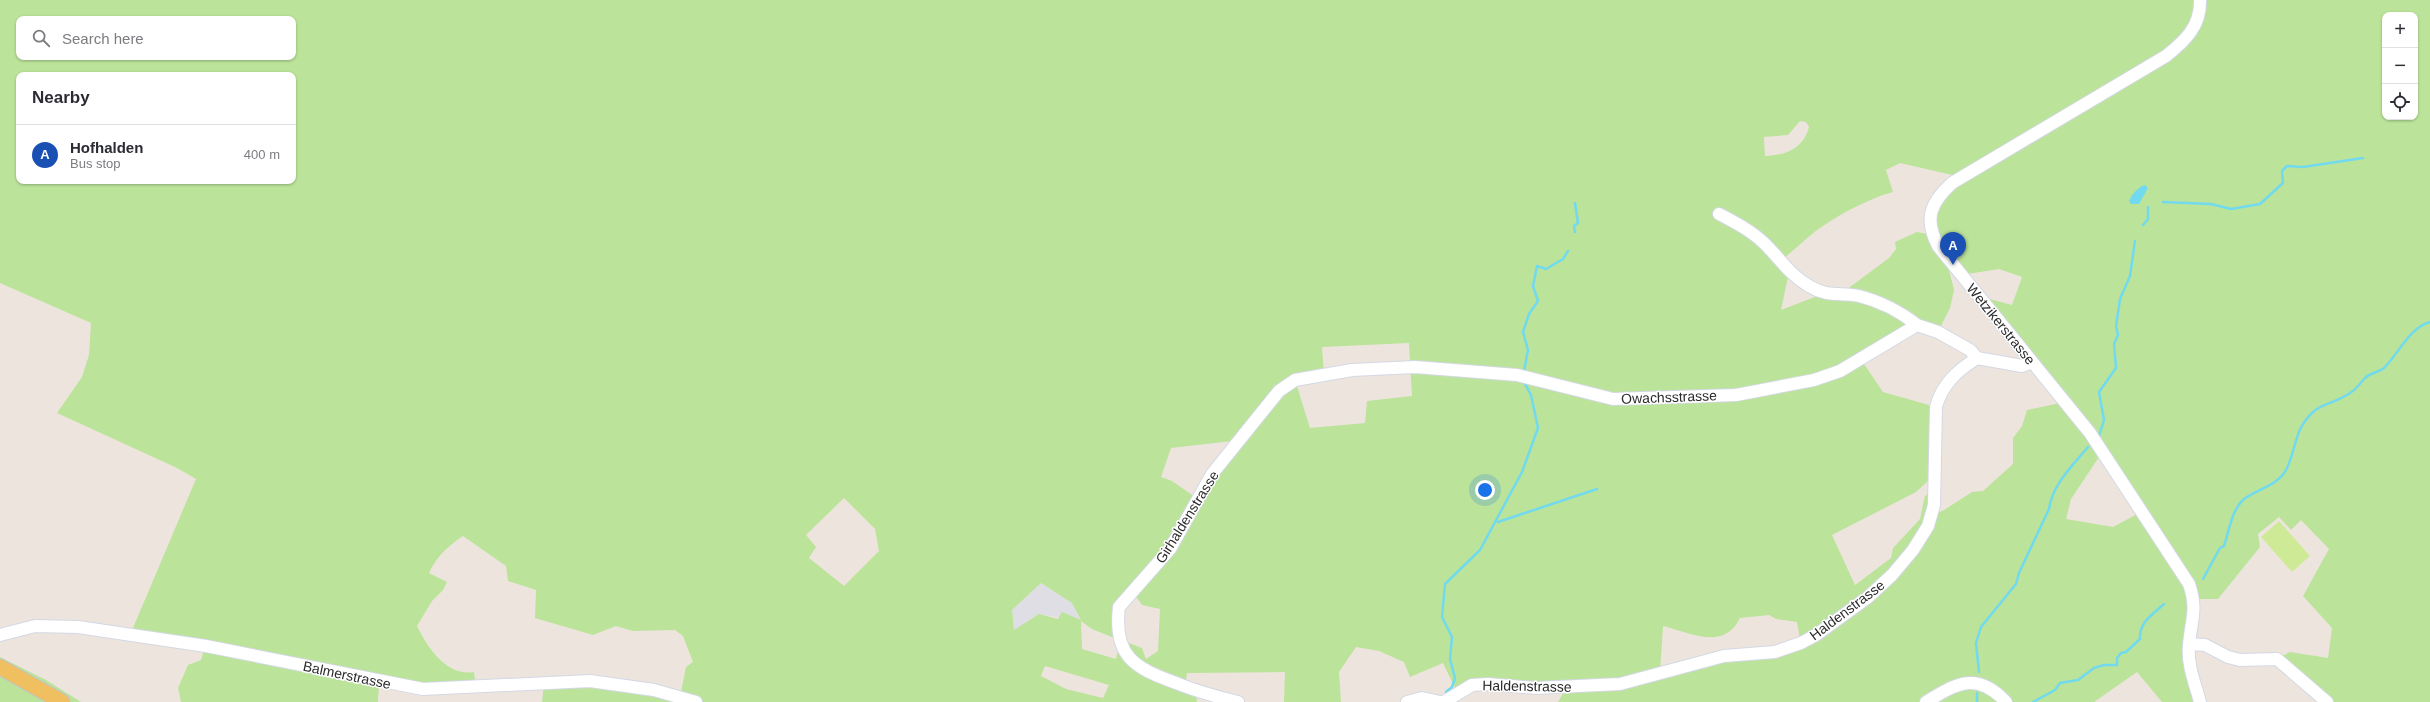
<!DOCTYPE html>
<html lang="en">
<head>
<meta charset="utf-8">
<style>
	:root { --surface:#fff; --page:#f7f7f7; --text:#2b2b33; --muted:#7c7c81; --line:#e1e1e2; --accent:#db2777 }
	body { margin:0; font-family:Arial,sans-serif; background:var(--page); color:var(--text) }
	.controls { position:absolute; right:12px; top:12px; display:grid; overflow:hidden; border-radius:8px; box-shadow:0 1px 3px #0004 }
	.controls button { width:36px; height:36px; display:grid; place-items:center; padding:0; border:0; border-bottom:1px solid var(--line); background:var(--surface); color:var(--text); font:20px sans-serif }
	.you { position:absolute; left:1485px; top:490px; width:14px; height:14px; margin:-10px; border:3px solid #fff; border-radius:50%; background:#1a73e8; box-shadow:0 0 0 6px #1a73e833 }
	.badge { display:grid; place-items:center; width:26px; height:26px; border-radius:50%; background:var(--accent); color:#fff; font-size:13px; font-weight:700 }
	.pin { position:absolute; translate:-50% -33px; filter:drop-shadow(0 1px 2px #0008) }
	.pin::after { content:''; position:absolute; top:21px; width:14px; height:12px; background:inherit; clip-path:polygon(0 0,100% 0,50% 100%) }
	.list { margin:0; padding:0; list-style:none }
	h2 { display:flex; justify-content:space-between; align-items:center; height:52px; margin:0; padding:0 16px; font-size:17px }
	h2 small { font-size:13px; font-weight:400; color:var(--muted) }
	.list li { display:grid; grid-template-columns:26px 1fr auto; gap:12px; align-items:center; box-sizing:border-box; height:60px; padding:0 16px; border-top:1px solid var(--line) }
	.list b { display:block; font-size:15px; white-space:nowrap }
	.list p { margin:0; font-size:13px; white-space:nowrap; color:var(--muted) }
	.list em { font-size:13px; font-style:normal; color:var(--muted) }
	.icon { flex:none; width:22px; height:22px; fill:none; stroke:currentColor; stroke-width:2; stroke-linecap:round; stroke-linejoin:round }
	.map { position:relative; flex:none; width:2430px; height:702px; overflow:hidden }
	.search { position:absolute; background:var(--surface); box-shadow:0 1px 3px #0004; left:16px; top:16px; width:280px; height:44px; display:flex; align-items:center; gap:10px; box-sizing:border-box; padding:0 14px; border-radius:8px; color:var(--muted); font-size:15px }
	.panel { position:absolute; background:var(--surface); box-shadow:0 1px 3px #0004; left:16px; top:72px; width:280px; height:112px; border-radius:8px }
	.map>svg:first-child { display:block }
</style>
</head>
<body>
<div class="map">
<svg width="2430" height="702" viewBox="0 0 2430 702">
	<rect width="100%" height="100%" fill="#ede5dd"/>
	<path fill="#dfdee5" d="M1041 583 1072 603 1081 621 1039 614 1014 630 1012 610Z"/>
	<path fill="#bbe39a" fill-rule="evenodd" d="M0 0H2430V702H2327L2277 659 2290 652 2328 658 2332 628 2303 596 2329 549 2301 520 2291 530 2279 517 2258 534 2260 547 2218 599H2195L2189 644 2200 702H2162L2137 672 2094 702H1558L1566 688 1488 684 1457 692 1443 663 1410 677 1404 662 1379 651 1356 647 1339 672 1341 702H1284L1285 672 1187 673 1185 686 1196 691 1197 702H542L544 683 575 681 680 697 686 667 693 662 683 636 675 630 633 631 616 626 593 635 535 618 536 590 508 581 506 566 463 536C448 546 436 557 429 573L447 582 443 590 432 601 417 626C427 647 447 677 474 672L476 687 379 682 378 702H181L178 688 188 665 201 660 205 646 130 635 196 479 177 468 57 413 82 377 89 355 91 323 0 283ZM2385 15H2415V117H2385ZM19 19H293V57H19ZM19 75H293V181H19ZM1800 121 1806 122 1809 127C1803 149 1786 155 1765 156L1764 137 1788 135ZM1900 163 1961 177 1931 212 1932 235 1917 232 1895 242 1896 249 1889 258 1838 296 1825 293 1781 310 1789 272 1779 262C1791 253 1801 243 1812 234 1834 217 1867 199 1893 192L1886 170ZM1948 266 1961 275 1999 269 2022 277 2012 305 1978 296 2065 402 2027 410 2022 426 2013 438V464L1983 491 1972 492 1944 510 1933 515 1930 493 1925 496 1920 519 1893 548 1891 558 1855 585 1832 535 1916 492 1930 479 1936 407 1883 392 1860 358 1924 326 1938 332 1950 308 1954 290ZM1409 343 1412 396 1367 401 1365 423 1310 428 1295 380 1324 374 1322 347ZM1241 440 1198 499 1172 481 1161 477 1171 448ZM2103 451 2141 512 2113 527 2066 519 2071 499ZM844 498 875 529 879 551 844 586 809 558 816 547 806 535ZM1041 583 1072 603 1081 620 1062 612 1058 619 1039 614 1014 630 1012 610ZM1132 591 1142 605 1160 609 1158 651 1146 659 1142 648 1126 642 1120 643 1116 659 1082 649 1081 621 1092 629 1114 638 1119 632V607ZM1769 615 1776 619 1797 622 1800 639 1775 652 1660 673 1663 626C1691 633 1724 651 1740 618ZM1045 666 1109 685 1103 698 1066 689 1041 676Z
		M0 657 46 680 81 702H0Z"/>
	<path fill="#cfea96" d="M2279 521 2310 556 2292 572 2261 537Z"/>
	<path fill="#71daee" d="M2145 185 2148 188 2139 204H2131L2129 201C2131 195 2139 186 2145 185Z"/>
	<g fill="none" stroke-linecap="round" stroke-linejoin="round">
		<path stroke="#71daee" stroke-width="2.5" d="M2163 202 2211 204 2231 209 2260 204 2283 183 2282 171 2287 166 2303 167 2363 158
			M2143 225 2148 219V207
			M1575 232 1574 226 1578 223 1575 203
			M1524 371 1528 350 1523 332 1529 314 1538 301 1533 286 1537 266 1546 269 1563 259 1568 251
			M2099 436 2104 420 2099 392 2116 368 2114 344 2118 335 2116 326 2120 299 2130 276 2135 241
			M1498 522 1597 489
			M2203 579 2220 548 2224 546C2229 531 2232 509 2244 499 2257 489 2280 485 2287 468 2297 446 2294 430 2313 412 2322 404 2333 403 2343 397 2355 391 2357 387 2365 378 2370 373 2379 372 2384 368 2399 353 2409 328 2430 322
			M1979 672 1976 643 1981 627 2016 584 2019 573 2049 509C2052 485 2073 465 2088 447
			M1446 692 1452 687 1455 678 1450 659 1452 637 1442 617 1445 584 1480 550 1522 472 1538 428 1531 395 1524 382
			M1977 702V693
			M2033 702 2055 690 2060 683 2078 680 2094 668 2104 665H2117V658L2121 653 2126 652 2140 639C2139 622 2152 615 2164 604"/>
		<defs>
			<path id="minor" d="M1719 214C1736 223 1752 231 1765 244 1780 259 1790 275 1809 286 1829 298 1840 292 1859 296 1879 301 1901 312 1917 325
				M0 635 35 626 78 627 206 646 423 689 590 681 654 690 696 702
				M2189 644 2205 645 2228 657 2240 660 2277 659 2327 702
				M1238 702C1217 697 1196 691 1176 683 1135 668 1113 657 1119 607L1170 549 1212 474 1279 391 1295 380 1352 370 1415 367 1517 375 1613 399 1736 395 1814 380 1840 371 1917 325 1938 332 1970 350 1977 358 2022 366 2032 362
				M1407 702 1422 698 1440 702
				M1444 702 1472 685 1488 684 1536 688 1620 684 1724 656 1775 652 1801 643 1816 635 1867 598 1892 575 1913 550 1928 526 1934 505 1936 407C1942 384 1958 370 1977 358
				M1926 702C1957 683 1977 671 2006 702
				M2200 702C2195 683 2187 665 2189 645 2191 620 2198 610 2189 584L2090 433 1938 246C1924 219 1930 203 1952 183L2166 56C2185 41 2201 26 2200 0"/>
			<path id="major" d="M0 667 62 702"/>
		</defs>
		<use href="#minor" stroke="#d3d8e4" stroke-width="14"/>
		<use href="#major" stroke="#c4c4c4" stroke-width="17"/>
		<use href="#minor" stroke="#fff" stroke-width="12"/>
		<use href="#major" stroke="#f0bf5f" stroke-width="15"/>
	</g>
	<g text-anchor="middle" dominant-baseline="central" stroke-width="3" stroke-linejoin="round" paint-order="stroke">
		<g font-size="14" fill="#2b2b2b" stroke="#fff">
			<text transform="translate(2001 324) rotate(51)">Wetzikerstrasse</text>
			<text transform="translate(1669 397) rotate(-2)">Owachsstrasse</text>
			<text transform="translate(1187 517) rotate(-58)">Girhaldenstrasse</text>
			<text transform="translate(1847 610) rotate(-37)">Haldenstrasse</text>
			<text transform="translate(347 675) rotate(12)">Balmerstrasse</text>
			<text transform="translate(1527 686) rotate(1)">Haldenstrasse</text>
		</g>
	</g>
</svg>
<div class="controls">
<button>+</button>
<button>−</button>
<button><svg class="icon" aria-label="locate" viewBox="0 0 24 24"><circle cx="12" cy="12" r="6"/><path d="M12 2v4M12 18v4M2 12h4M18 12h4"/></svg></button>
</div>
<div class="you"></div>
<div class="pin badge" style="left:1953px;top:265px;background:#1a4fb4">A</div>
<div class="search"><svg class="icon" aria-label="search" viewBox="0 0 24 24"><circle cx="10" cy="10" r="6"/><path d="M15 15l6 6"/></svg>Search here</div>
<section class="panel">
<h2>Nearby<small></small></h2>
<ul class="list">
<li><span class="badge" style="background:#1a4fb4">A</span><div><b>Hofhalden</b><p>Bus stop</p></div><em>400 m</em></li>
</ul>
</section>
</div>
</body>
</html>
